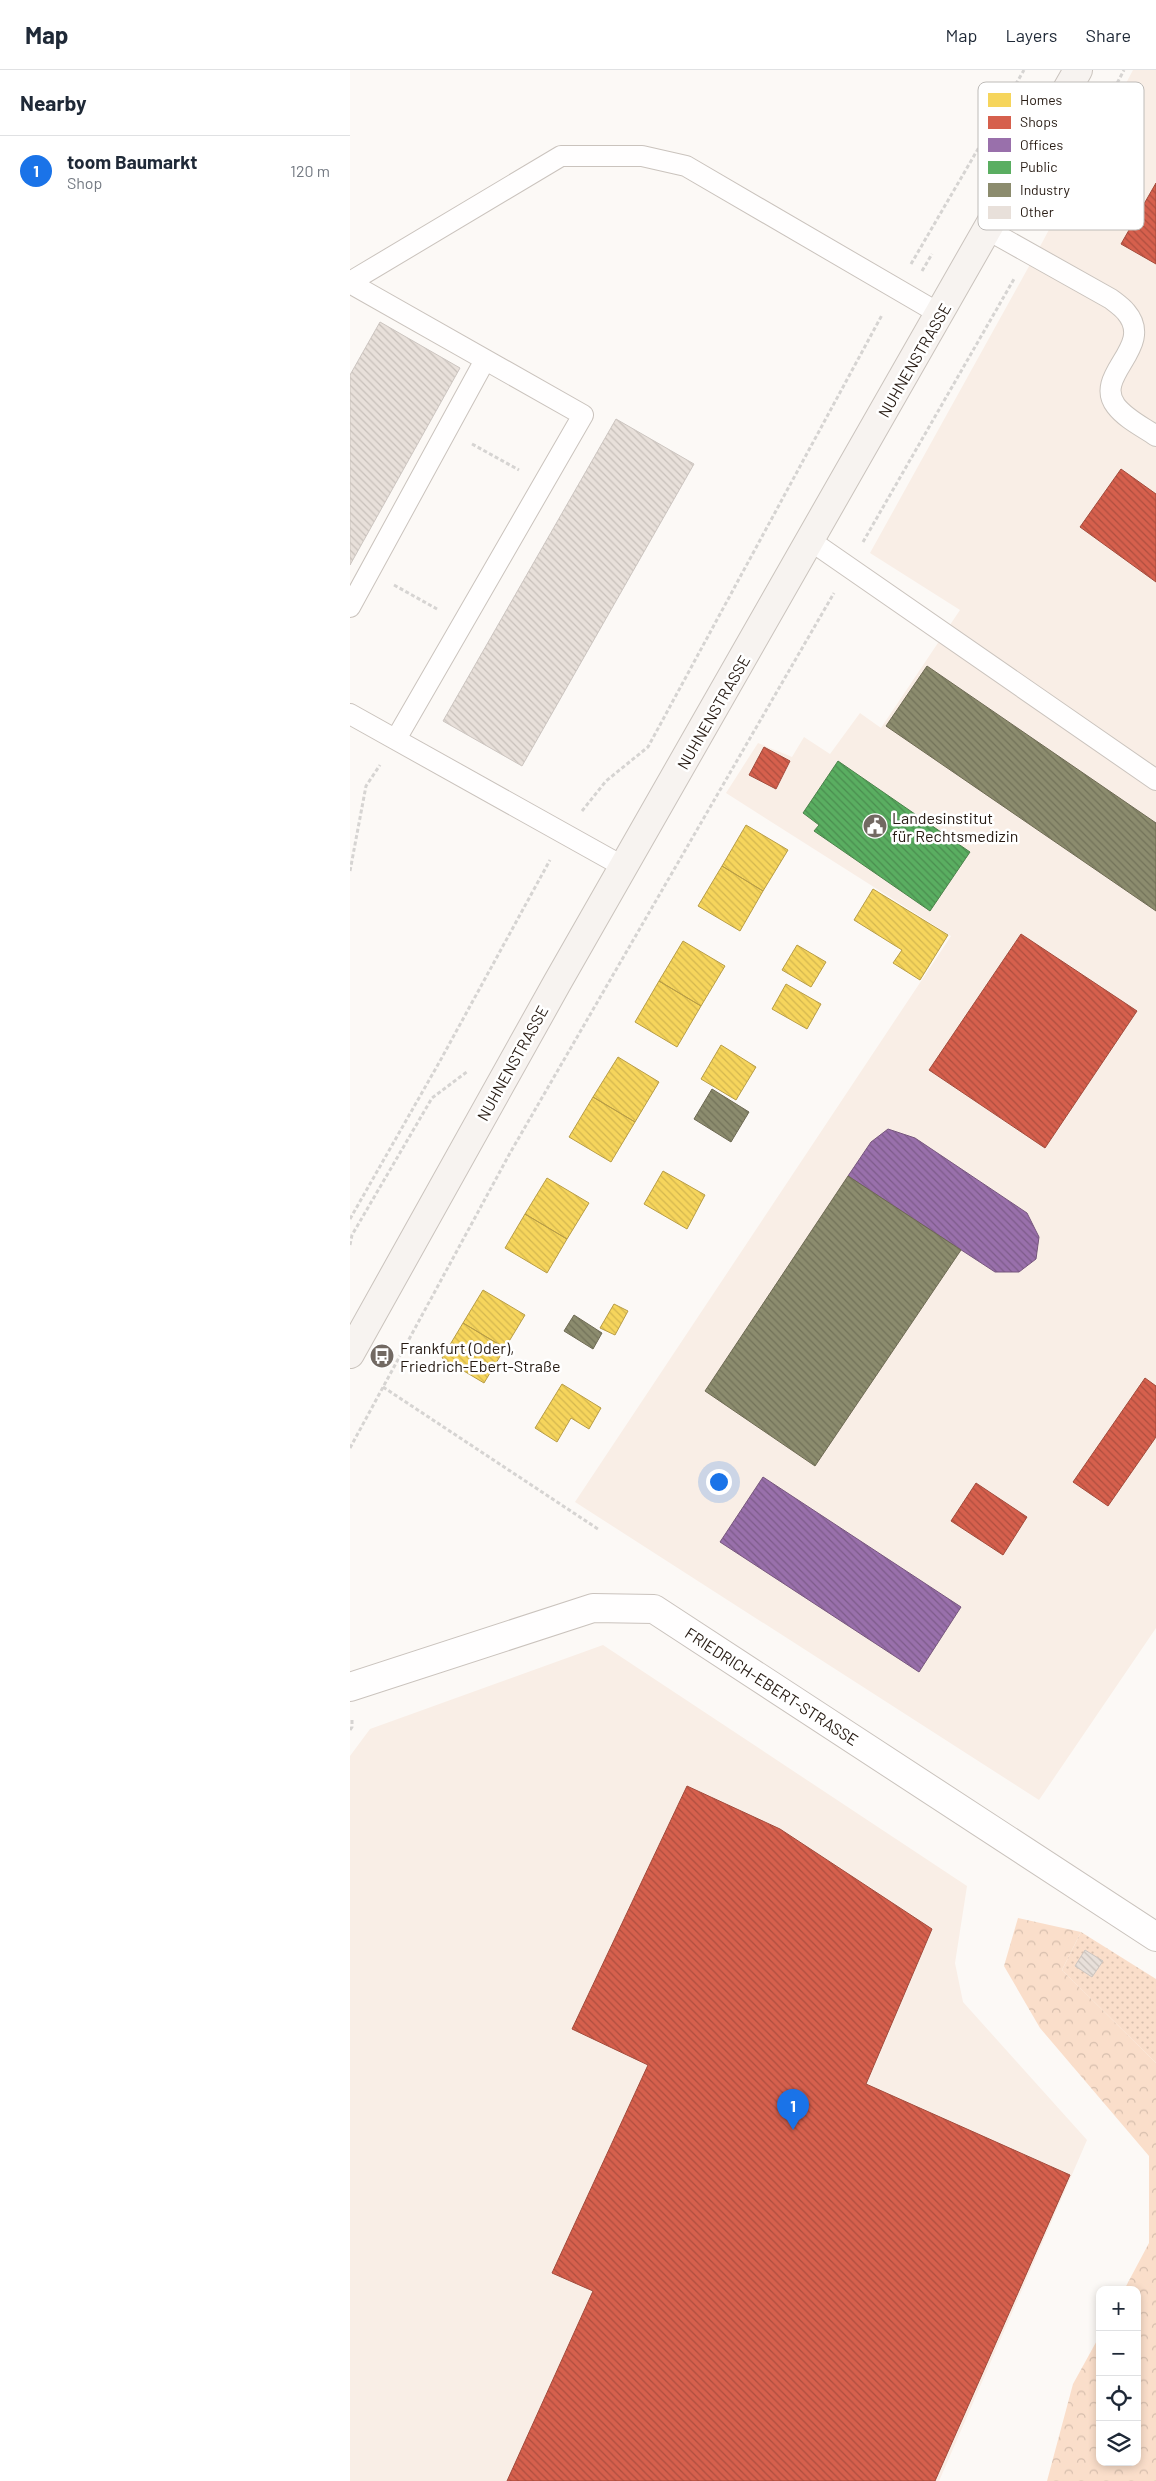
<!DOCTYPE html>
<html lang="en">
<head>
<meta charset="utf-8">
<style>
	:root { --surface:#fff; --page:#f6f6f7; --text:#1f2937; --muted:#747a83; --line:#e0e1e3; --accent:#1a73e8 }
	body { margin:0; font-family:Barlow,sans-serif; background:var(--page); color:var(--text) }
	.controls { position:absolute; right:15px; bottom:15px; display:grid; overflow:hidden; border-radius:10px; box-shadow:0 2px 8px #0003 }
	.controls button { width:45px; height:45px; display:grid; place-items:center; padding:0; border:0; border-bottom:1px solid var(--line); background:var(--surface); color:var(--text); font:25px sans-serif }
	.you { position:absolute; left:368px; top:1411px; width:18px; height:18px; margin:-12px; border:4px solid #fff; border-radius:50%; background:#1a73e8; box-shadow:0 0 0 8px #1a73e833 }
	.badge { display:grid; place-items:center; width:32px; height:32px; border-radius:50%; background:var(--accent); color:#fff; font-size:16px; font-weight:700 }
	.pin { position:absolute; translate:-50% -41px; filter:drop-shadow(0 1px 2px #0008) }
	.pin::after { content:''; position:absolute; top:26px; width:18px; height:15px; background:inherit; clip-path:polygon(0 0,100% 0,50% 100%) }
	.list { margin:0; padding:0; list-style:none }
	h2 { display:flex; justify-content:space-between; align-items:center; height:65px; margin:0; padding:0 20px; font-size:21px }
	h2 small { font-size:16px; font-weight:400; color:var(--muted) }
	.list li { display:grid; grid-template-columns:32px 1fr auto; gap:15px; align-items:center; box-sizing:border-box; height:70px; padding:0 20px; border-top:1px solid var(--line) }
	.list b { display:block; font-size:19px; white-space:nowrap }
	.list p { margin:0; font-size:16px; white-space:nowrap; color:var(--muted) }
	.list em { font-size:16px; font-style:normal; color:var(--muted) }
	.icon { flex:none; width:28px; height:28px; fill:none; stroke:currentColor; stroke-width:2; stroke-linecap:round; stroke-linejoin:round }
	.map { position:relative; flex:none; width:806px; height:2411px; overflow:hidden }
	header { display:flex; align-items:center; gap:30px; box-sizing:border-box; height:70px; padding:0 25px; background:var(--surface); border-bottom:1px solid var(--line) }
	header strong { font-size:24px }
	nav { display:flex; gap:28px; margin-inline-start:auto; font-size:18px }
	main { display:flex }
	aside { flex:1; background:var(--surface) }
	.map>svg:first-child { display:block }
</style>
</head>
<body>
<header>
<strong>Map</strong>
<nav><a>Map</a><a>Layers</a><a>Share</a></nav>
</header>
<main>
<aside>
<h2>Nearby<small></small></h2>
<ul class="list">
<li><span class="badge">1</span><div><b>toom Baumarkt</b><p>Shop</p></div><em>120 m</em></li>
</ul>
</aside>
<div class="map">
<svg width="806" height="2411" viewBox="0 0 806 2411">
	<defs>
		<pattern id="forest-crowns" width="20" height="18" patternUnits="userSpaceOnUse" patternTransform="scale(1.25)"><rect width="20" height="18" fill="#fadeca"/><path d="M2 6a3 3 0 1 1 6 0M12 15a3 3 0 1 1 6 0" fill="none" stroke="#d6bead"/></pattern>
		<pattern id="garden-dots" width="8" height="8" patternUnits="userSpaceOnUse" patternTransform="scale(1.25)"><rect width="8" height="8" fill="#fadeca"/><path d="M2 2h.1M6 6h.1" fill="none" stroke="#d6bead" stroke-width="1.8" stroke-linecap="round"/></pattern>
		<pattern id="homes-back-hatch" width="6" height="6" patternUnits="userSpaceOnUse" patternTransform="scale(1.25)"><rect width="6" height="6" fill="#f6d55c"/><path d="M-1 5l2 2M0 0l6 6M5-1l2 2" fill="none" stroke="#d3b64f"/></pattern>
		<pattern id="shops-back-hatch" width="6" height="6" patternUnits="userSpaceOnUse" patternTransform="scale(1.25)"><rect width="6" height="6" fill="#d6604d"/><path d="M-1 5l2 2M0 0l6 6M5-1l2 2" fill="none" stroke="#ae4e3f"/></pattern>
		<pattern id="offices-back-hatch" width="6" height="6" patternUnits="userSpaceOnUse" patternTransform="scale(1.25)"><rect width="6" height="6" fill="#9970ab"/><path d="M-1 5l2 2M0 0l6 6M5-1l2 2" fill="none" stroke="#7d5b8a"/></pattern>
		<pattern id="public-back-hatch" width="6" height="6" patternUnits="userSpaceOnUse" patternTransform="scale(1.25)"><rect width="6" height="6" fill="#5aae61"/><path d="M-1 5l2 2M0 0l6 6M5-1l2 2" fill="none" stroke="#4a8d4f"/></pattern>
		<pattern id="industry-back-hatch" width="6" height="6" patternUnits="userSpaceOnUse" patternTransform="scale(1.25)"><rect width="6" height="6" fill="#8c8c6e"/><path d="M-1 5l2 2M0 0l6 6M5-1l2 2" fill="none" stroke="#727259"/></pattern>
		<pattern id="building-back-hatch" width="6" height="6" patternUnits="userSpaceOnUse" patternTransform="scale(1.25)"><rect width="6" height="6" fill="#e8e0da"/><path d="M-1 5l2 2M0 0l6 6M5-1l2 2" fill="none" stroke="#c7c0ba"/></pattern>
	</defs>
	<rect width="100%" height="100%" fill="#fcf9f6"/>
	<path fill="#f9eee6" d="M783 0H806V1558L689 1730 225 1432 601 866 376 723 408 673 442 687 454 667 480 684 510 643 531 658 610 540 520 483 693 171Z
		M253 1575 617 1816 605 1893 613 1932 737 2070 589 2411H0V1686L20 1659Z"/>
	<path fill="url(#forest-crowns)" d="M668 1848 731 1862 712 1900 806 1993V2411H697L723 2314 750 2265V2392H787V2220H774L799 2173V2086L690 1958 654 1896Z"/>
	<path fill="url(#garden-dots)" d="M731 1862 806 1909V1993L712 1900Z"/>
	<path fill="url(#homes-back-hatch)" stroke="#b89d46" d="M396 755 438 780 413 821 372 796Z
		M372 796 413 821 390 861 348 836Z
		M523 819 598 865 570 910 543 893 552 880 504 850Z
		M333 871 375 896 351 936 309 911Z
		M447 875 476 892 461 917 432 900Z
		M309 911 351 936 327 977 285 952Z
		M436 914 471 934 457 959 422 939Z
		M371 975 406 997 386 1030 351 1009Z
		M268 987 309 1012 285 1052 243 1027Z
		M243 1027 285 1052 261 1092 219 1067Z
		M313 1101 355 1125 337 1159 294 1134Z
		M197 1108 239 1133 217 1169 175 1144Z
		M175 1144 217 1169 197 1203 155 1178Z
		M133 1220 175 1245 155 1278 113 1253Z
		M264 1234 278 1241 265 1265 250 1258Z
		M113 1253 155 1278 134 1313 92 1288Z
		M212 1314 251 1338 239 1359 221 1348 207 1372 185 1358Z"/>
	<path fill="url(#shops-back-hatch)" stroke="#a24b3c" d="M806 113V194L771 174Z
		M771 399 806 424V512L730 457Z
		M414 677 440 691 426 719 399 705Z
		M671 864 787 941 695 1078 579 1000Z
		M795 1308 806 1316V1367L758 1436 723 1412Z
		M626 1413 677 1447 653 1485 601 1451Z
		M337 1716 430 1759 582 1859 516 2014 720 2105 585 2411H157L243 2221 202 2203 298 1995 222 1959Z"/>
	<path fill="url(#offices-back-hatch)" stroke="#77567d" d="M538 1059 565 1068 677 1143 689 1167 686 1189 669 1202H645L498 1106 521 1072Z
		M413 1407 611 1537 569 1602 370 1472Z"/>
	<path fill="url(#public-back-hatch)" stroke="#4b824a" d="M488 691 620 782 580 841 464 761 469 755 453 743Z"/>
	<path fill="url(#industry-back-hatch)" stroke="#6e6a53" d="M577 596 806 753V841L536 656Z
		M362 1019 399 1042 381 1072 344 1049Z
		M498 1106 611 1180 465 1396 355 1321Z
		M224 1245 252 1263 243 1279 214 1261Z"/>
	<path fill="url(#building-back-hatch)" stroke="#ccc5c0" d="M30 252 110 298 0 495V305Z
		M266 349 344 394 172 696 93 651Z
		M735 1880 753 1891 742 1907 725 1896Z"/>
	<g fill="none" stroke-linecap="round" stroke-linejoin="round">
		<defs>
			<path id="service" d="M638 160 761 229C766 233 772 237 776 242 806 277 742 305 766 336 776 349 793 357 806 366
				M0 212 211 86H292L336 96 590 244
				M0 213 233 345 46 669
				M461 471 806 710
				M0 537 135 290
				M0 644 274 797"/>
			<path id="minor" d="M0 1617 243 1538 304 1539 806 1867"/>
			<path id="secondary" d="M0 1284 207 913 728 0"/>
		</defs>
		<use href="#service" stroke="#cac3bd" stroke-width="22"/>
		<use href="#minor" stroke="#cac3bd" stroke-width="30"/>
		<use href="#secondary" stroke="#cac3bd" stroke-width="30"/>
		<path stroke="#d6d4d2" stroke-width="3" stroke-dasharray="4 2.5" stroke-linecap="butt" d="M692 157 774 0
			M561 194 674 0
			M572 201 582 184
			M122 374 169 400
			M513 472 664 209
			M44 515 87 539
			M232 741 256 711 298 677 532 245
			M0 801 16 716 30 695
			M0 1149 90 991 200 790
			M0 1175 2 1165 82 1028 118 1001
			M33 1317 248 1459
			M0 1378 160 1083 484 523
			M0 1660 2 1657V1649"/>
		<use href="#service" stroke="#fffefe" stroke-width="20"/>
		<use href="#minor" stroke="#fffefe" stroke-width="28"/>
		<use href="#secondary" stroke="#f7f3f0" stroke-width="28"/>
	</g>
	<defs>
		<symbol id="civic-disc" viewBox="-11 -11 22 22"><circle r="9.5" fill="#726962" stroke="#fff"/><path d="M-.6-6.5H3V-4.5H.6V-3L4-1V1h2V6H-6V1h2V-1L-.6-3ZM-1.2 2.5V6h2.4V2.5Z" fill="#fff"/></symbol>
		<symbol id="bus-disc" viewBox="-11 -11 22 22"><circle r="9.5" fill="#726962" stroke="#fff"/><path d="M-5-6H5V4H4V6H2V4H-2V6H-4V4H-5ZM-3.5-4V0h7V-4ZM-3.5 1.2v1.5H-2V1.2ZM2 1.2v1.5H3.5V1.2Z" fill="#fff"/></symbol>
	</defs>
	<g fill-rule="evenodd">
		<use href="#civic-disc" x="511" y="742" width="28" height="28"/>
		<use href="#bus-disc" x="18" y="1272" width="28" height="28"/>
	</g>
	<g text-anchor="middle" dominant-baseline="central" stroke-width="5" stroke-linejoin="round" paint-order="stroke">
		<g font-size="16" fill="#271b13" stroke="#fff">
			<text transform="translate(564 290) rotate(-60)">NUHNENSTRASSE</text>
			<text transform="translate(363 642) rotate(-60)">NUHNENSTRASSE</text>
			<text transform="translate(162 993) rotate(-61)">NUHNENSTRASSE</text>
			<text transform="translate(422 1616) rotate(33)">FRIEDRICH-EBERT-STRASSE</text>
		</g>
		<g font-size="16" fill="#271b13" stroke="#fff" text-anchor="start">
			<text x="542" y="747">Landesinstitut<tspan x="542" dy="18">für Rechtsmedizin</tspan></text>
			<text x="50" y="1277">Frankfurt (Oder),<tspan x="50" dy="18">Friedrich-Ebert-Straße</tspan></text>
		</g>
	</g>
	<rect x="628" y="12" width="166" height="148" rx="8" fill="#fff" stroke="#bebbb8" stroke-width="1"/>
	<rect x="638" y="23" width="23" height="14" fill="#f6d55c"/>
	<rect x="638" y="46" width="23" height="13" fill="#d6604d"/>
	<rect x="638" y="68" width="23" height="14" fill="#9970ab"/>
	<rect x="638" y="91" width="23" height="13" fill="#5aae61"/>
	<rect x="638" y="113" width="23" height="14" fill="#8c8c6e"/>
	<rect x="638" y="136" width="23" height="13" fill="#e8e0da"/>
	<g font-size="14" fill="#271b13">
		<text x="670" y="35">Homes</text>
		<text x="670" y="57">Shops</text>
		<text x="670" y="80">Offices</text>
		<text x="670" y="102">Public</text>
		<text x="670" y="125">Industry</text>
		<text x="670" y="147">Other</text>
	</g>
</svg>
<div class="controls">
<button>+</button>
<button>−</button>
<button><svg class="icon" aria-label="locate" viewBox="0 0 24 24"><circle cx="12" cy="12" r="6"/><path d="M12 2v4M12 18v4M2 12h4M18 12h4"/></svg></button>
<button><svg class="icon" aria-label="layers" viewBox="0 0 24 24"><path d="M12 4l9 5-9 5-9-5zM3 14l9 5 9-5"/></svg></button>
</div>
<div class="you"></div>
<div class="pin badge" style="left:443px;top:2060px">1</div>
</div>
</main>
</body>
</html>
